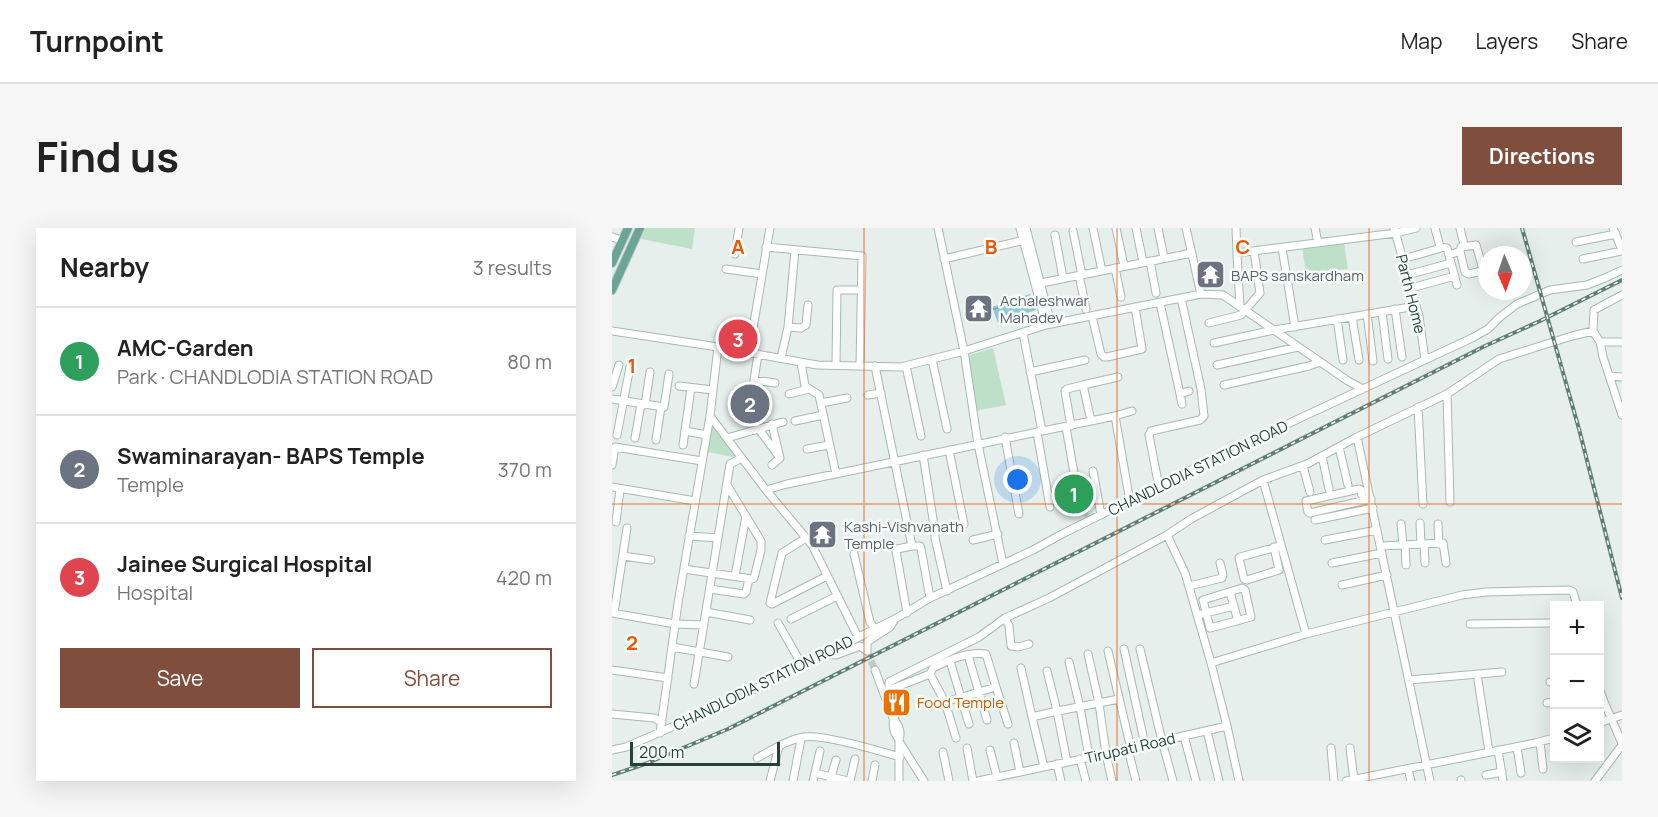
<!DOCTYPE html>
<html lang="en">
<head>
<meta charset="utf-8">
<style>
	:root { --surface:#fff; --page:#f6f6f6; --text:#222; --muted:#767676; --line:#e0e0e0; --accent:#804e3d }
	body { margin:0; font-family:Manrope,sans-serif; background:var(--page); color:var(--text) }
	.controls { position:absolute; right:18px; bottom:18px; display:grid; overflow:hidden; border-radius:0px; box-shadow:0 6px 24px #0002 }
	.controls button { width:54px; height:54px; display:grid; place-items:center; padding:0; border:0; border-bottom:2px solid var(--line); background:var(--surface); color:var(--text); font:30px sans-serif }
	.compass { position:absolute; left:866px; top:18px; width:54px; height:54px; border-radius:50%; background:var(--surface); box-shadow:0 6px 24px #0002; rotate:178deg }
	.scale { position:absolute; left:18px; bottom:15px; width:150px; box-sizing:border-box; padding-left:6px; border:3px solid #24423a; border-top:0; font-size:16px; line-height:21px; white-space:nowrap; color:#24423a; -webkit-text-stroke:4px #f7fbf9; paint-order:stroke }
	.you { position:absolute; left:406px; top:252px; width:21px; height:21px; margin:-15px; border:4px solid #fff; border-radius:50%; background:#1a73e8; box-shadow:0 0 0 9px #1a73e833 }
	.badge { display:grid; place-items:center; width:39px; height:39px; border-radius:50%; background:var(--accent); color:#fff; font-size:20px; font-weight:700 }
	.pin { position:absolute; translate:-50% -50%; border:3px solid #fff; box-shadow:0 2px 6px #0006 }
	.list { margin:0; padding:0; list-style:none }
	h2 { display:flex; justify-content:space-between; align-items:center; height:78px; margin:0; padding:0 24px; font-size:26px }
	h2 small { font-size:20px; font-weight:400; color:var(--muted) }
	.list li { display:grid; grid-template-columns:39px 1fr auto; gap:18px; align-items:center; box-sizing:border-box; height:108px; padding:0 24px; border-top:2px solid var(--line) }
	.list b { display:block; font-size:22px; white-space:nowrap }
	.list p { margin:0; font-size:20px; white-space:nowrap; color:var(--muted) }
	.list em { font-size:20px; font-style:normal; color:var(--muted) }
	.actions { display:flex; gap:12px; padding:18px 24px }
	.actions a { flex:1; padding:14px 0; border:2px solid var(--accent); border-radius:0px; text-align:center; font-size:21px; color:var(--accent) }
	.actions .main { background:var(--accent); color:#fff }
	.icon { flex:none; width:33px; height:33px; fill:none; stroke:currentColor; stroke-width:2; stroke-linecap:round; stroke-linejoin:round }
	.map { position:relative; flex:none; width:1010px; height:553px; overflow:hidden; border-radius:0px }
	header { display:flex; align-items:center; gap:36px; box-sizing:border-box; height:84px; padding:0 30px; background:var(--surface); border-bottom:2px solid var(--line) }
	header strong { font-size:28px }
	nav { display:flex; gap:33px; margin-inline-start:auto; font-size:21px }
	.intro { display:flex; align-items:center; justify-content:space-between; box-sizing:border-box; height:144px; padding:0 36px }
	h1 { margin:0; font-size:42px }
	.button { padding:15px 27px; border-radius:0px; background:var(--accent); color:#fff; font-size:21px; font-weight:700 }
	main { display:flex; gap:36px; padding:0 36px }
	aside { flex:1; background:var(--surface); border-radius:0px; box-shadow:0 6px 24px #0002 }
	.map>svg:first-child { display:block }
</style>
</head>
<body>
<header>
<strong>Turnpoint</strong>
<nav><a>Map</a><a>Layers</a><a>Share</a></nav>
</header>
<div class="intro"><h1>Find us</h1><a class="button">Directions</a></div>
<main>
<aside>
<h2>Nearby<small>3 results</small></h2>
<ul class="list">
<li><span class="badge" style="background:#2e9e5b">1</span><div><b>AMC-Garden</b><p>Park · CHANDLODIA STATION ROAD</p></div><em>80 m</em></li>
<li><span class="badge" style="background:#6b7280">2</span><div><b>Swaminarayan- BAPS Temple</b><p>Temple</p></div><em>370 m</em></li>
<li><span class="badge" style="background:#e0444e">3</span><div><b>Jainee Surgical Hospital</b><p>Hospital</p></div><em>420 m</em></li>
</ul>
<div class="actions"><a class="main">Save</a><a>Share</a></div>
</aside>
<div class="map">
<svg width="1010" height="553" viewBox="0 0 1010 553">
	<defs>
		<pattern id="water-ripples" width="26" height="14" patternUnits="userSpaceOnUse" patternTransform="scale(1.5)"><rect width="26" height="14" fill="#8ec9d4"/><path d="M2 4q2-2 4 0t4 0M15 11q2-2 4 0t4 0" fill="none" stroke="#74a5ad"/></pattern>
	</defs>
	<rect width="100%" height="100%" fill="#e6efeb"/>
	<path fill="#bfe0c8" d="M33 0H83L80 21 29 11Z
		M732 15 736 41 694 46 690 19Z
		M381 120 394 177 363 183 355 128Z
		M101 198 127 230 96 224 99 199Z
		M469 252 477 289 473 291 470 278 456 281 451 254Z"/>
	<path fill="url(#water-ripples)" d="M418 66 424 82 386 95 380 79Z"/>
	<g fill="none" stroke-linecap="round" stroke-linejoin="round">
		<path stroke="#bfccc8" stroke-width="7" stroke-dasharray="7 3.5" stroke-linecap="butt" d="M255 423 263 442"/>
		<defs>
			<path id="minor" d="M326 0 352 123 366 216 391 336
				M408 0 434 97
				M414 0 439 96
				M481 0 490 43
				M504 0 512 38
				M524 0 531 34
				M546 0 552 30
				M574 0 589 66
				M624 0 625 25
				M703 0 706 15
				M782 0 807 88 813 132
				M823 0 828 19 835 20 845 57
				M848 0 852 17
				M1001 0 1010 22
				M461 3 470 47
				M443 7 451 50
				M0 9 10 12
				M964 14 1004 6
				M154 19 250 28 248 138
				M670 20 683 99
				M123 26 127 0
				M837 27 848 23 849 19 864 17 871 41 870 43 857 46 853 44 848 23
				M332 31 413 12
				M791 31 829 20
				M971 31 1010 23
				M538 33 544 65
				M503 40 509 69
				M114 41 150 46
				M467 47 474 81
				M795 47 839 35
				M429 55 580 25
				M799 60 843 48
				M548 75 568 166 577 163
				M628 79 625 25 784 5 804 0
				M783 81 790 129
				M770 84 776 131
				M755 86 761 133
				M480 88 489 126 492 129H495L530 121 523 79
				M740 89 747 132
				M725 91 731 132
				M597 95 629 87 648 65 642 23
				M176 99 189 100 194 97 196 77
				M0 103 106 119 205 137 289 139 352 123 434 97 589 66 611 67 736 153 751 161
				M981 103 988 114 991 129 1010 187
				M411 105 430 203
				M988 114H1010
				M602 115 662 102 804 78
				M137 124 158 0
				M146 126 142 152 163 155
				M169 130 176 99 183 22
				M320 131 335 201
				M189 134 193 158 207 167 224 246
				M224 137 225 62H249
				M605 137 686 119
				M263 138 300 318H308L309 321 318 370
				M294 138 309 208
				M418 144 473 132
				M997 148 1010 149
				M612 157 697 138 708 134
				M67 158 101 162
				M0 159 7 137
				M177 166 197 161
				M568 166 570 176
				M835 166 838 274
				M256 167 269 165
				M0 171 52 179 57 146
				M209 175 235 170
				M33 177 38 144
				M806 179 811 276
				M98 188 154 262 200 317 246 409
				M503 188 520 183
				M183 193 211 187
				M479 193 471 157 506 149
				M459 198 453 163 455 161 471 157
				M454 199 462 245
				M146 200 166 227
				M73 203 95 207
				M425 204 438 279
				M5 207 18 139
				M393 209 407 286
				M23 210 29 176
				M115 210 171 194
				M44 212 49 179
				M71 217 79 160
				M727 219 736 257
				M195 221 217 217
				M337 222 352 296
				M311 227 323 304V310L335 363
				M710 228 717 261
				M0 237 3 219 90 233
				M160 237 168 230 160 196
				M691 238 698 264
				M481 243 489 287
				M651 252 694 406
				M0 259 83 273
				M547 259 537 207 539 203 588 192 592 188 589 161 569 70
				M154 262 175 256 503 188 517 268
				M751 273 749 262 747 261 694 273V274L696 284 698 285 754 272 759 271
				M703 292 761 280
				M4 294 8 261
				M808 295 809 316
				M789 296 791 317
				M826 296 827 316
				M555 307 573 345 599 435 615 498
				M77 308 106 310
				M194 310 170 325 158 375 160 376 215 348
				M361 312 386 306
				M713 312 765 302
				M812 316 813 335
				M793 317 794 337
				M769 318 831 315 834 335
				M662 319 667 342 635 352 632 351 627 330 628 329 665 319 669 317
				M242 326 258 394 263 401
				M11 328 39 332
				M720 335 770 325
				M72 341 140 351 142 350 149 322V313L115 257
				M123 348 134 288
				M730 357 775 347
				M577 358 610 350 611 347 608 335
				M630 360 633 362 639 389 598 400 591 372Z
				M98 361 132 366 134 364 137 351
				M618 364 626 393
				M94 384 138 392
				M0 385 63 396 92 397
				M2 385 15 300
				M295 385 284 323 285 321 300 318
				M590 386 622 378
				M393 390 397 398 399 418 406 419 417 416
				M179 391 225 368
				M166 395 190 437
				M858 396 942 395
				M60 419 116 429
				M512 421 533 517
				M528 421 550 513 561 553
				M255 423V414L278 399 283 391
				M496 423 519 521
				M212 426 224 427 248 418 255 423
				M476 426 487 475 494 526 500 553
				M356 427 375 492
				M338 433 357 496
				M457 434 468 479 477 529
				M599 435 694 406 850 367 874 364 957 362 961 364 965 377
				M409 440 420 489
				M0 442 56 450
				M263 442 281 490C286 496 290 504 287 511V553
				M435 443 445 483 455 534
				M318 446 321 440C336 432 356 423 374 426L384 459 333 474
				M797 452 890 444
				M866 452 877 524
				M938 454H942
				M82 456 118 236 130 230
				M384 459 396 496
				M987 460C993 479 1003 497 1010 516
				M277 462 318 446 333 474 344 510
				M935 475 942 474
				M0 486 42 490 50 494
				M281 490 284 486 277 462V454L367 409 393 390 437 370 555 307 579 291 651 252 695 236 745 209
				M282 491C280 498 282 506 287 511
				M987 495 1010 487
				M595 503 607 553
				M48 505 66 375 98 188 106 119
				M572 508 584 553
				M928 514 931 541
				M288 515 312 553
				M402 515 408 544
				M905 519 909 545
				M355 520 361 553
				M719 520 722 553
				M738 520 742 552
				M516 521 524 553
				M0 522 14 519 117 474 283 391 318 370 421 322 452 305 611 226 860 110 876 101 888 89 905 76 938 62 975 57 993 50 1010 42
				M378 522 385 549
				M886 522 891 553
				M331 524 337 553
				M145 530C160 522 175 512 192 509 210 506 268 523 288 529
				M468 531 474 553
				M445 536 449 553
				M432 539 420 489 441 484 507 471
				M796 541 799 553
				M203 545 208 523
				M874 547 890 544
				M218 552 224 532
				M849 552V553
				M158 553 167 518
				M181 553 189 511
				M201 553 203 545 236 553
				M238 553 243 531
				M260 553 263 537
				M366 553 489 527 615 498 627 553
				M734 553 923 515 942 510
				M818 553 745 209 835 166 887 131 960 108 981 103 982 82 1010 67
				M983 553 1010 517"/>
			<path id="major" d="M0 35 16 0
				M0 62 28 0"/>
		</defs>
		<use href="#minor" stroke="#a8b8b2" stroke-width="9"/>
		<use href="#major" stroke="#c2cac8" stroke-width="10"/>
		<use href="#minor" stroke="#fff" stroke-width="7"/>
		<use href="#major" stroke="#6aa596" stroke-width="8"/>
		<defs>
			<path id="rail" d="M910 0 967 201 1010 370
				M0 547 33 536 116 501 873 118 928 93 1010 52"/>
		</defs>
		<use href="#rail" stroke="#5f7d75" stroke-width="4"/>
		<use href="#rail" stroke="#f7fbf9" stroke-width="1.5" stroke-dasharray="4.5" stroke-linecap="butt"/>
	</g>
	<path fill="none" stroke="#e8590c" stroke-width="1.5" stroke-opacity="0.55" d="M252 0V553M505 0V553M757 0V553M0 276H1010"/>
	<defs>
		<symbol id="temple-square" viewBox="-11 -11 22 22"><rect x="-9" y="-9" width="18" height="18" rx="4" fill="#6b7280" stroke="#f7fbf9"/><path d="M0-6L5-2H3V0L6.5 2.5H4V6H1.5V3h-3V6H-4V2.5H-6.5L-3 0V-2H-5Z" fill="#fff"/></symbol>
		<symbol id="restaurant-square" viewBox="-11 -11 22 22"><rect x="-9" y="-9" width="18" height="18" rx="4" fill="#e8710a" stroke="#f7fbf9"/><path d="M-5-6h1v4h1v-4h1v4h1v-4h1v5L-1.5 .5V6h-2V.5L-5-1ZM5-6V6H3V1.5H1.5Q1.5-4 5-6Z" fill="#fff"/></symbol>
	</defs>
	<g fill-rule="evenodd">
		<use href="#temple-square" x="582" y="30" width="33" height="33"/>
		<use href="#temple-square" x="350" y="64" width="33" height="33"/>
		<use href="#temple-square" x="194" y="290" width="33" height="33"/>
		<use href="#restaurant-square" x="268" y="458" width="33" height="33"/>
	</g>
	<g text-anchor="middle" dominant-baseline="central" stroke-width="5" stroke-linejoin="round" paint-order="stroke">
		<g font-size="15" fill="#5b616d" stroke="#f7fbf9" text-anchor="start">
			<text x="619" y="47">BAPS sanskardham</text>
			<text x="388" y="72">Achaleshwar<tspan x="388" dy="17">Mahadev</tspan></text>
			<text x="232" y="298">Kashi-Vishvanath<tspan x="232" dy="17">Temple</tspan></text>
		</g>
		<g font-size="15" fill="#24423a" stroke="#f7fbf9">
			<text transform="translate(799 66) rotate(76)">Parth Home</text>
			<text transform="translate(586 240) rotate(-26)">CHANDLODIA STATION ROAD</text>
			<text transform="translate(151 455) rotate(-26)">CHANDLODIA STATION ROAD</text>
			<text transform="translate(518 520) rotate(-13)">Tirupati Road</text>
		</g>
		<g font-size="15" fill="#c56008" stroke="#f7fbf9" text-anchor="start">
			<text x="305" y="474">Food Temple</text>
		</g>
	</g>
	<g font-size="20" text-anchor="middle" font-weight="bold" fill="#e8590c" stroke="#f7fbf9" stroke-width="5" stroke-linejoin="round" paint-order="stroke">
		<text x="126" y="26">A</text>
		<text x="379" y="26">B</text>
		<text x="631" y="26">C</text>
		<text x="20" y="145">1</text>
		<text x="20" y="422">2</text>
	</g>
</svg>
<div class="controls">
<button>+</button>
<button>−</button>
<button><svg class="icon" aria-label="layers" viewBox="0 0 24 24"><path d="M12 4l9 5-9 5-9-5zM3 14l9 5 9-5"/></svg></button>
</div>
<svg class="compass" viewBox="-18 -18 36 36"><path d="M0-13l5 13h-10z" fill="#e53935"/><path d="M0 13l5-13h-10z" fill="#767676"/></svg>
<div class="scale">200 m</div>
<div class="you"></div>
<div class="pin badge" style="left:462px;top:266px;background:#2e9e5b">1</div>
<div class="pin badge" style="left:138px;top:176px;background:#6b7280">2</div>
<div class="pin badge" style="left:126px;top:111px;background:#e0444e">3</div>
</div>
</main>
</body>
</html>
